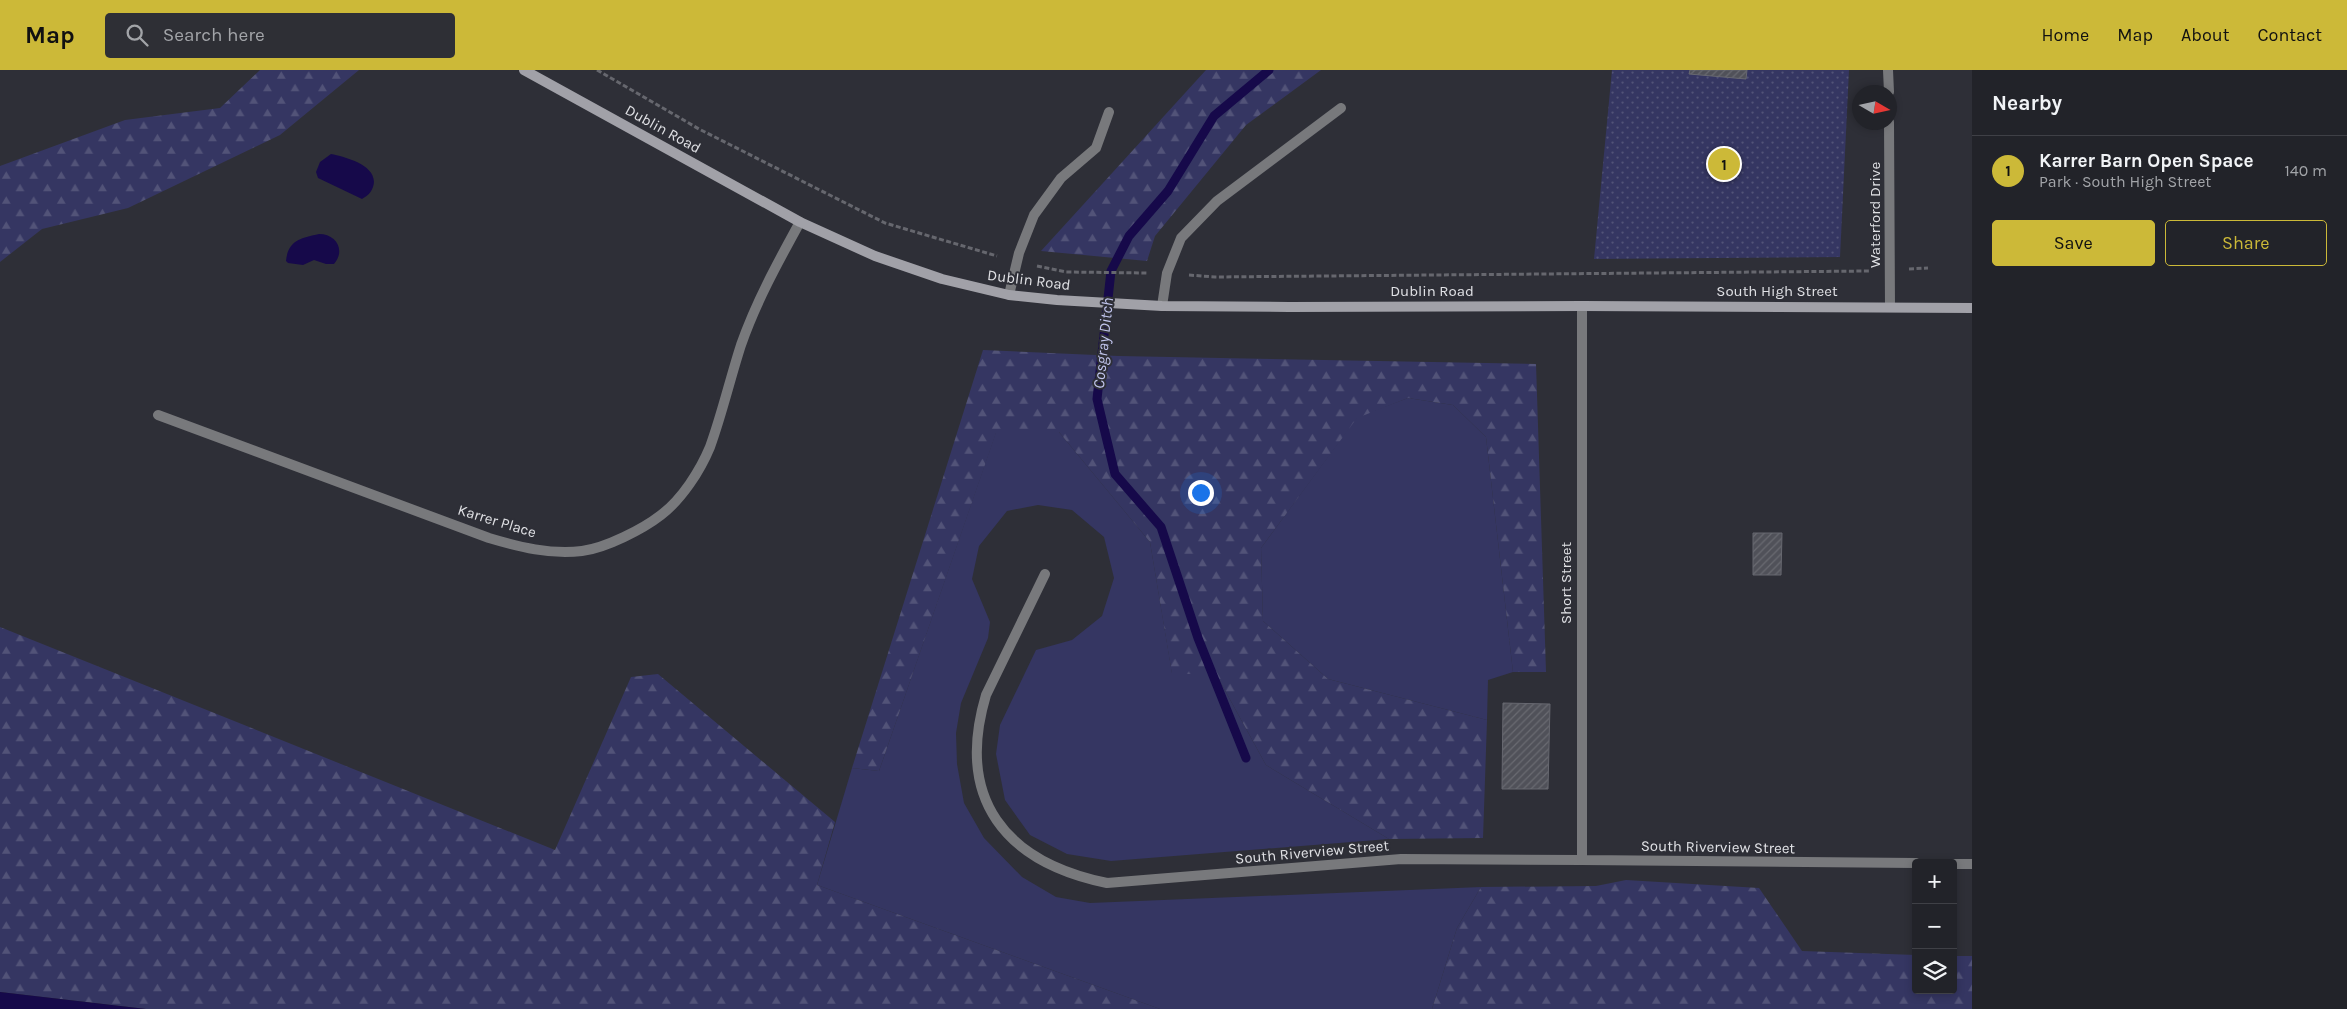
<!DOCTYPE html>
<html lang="en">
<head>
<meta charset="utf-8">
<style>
	:root { --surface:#222329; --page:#2e2f35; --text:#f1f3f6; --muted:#a2a4a8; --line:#3f4046; --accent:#ccb938 }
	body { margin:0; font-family:Karla,sans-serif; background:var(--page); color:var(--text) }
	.controls { position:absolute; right:15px; bottom:15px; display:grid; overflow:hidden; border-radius:5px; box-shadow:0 2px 8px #0003 }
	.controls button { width:45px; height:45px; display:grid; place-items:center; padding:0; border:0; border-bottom:1px solid var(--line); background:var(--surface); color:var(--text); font:25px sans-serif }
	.compass { position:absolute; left:1852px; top:15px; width:45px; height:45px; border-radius:50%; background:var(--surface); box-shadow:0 2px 8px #0003; rotate:99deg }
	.you { position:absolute; left:1200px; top:422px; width:18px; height:18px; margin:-12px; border:4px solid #fff; border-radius:50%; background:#1a73e8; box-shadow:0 0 0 8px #1a73e833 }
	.badge { display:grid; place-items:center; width:32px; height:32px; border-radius:50%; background:var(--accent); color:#111; font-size:16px; font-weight:700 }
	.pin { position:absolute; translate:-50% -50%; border:2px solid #fff; box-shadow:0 1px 5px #0006 }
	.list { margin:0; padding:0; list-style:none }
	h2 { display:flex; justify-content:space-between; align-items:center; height:65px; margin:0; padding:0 20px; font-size:21px }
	h2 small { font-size:16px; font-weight:400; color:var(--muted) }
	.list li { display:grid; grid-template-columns:32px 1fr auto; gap:15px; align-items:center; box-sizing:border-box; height:70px; padding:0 20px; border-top:1px solid var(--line) }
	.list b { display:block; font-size:19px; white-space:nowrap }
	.list p { margin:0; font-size:16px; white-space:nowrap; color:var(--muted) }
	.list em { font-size:16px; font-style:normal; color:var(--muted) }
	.actions { display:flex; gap:10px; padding:15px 20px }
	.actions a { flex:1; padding:11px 0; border:1px solid var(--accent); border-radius:5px; text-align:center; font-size:18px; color:var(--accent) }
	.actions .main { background:var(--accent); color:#111 }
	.icon { flex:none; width:28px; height:28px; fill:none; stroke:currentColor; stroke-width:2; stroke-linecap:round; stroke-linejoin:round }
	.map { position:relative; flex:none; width:1972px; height:939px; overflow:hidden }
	header { display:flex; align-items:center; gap:30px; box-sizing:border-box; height:70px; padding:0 25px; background:var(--accent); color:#111 }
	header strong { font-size:24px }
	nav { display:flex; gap:28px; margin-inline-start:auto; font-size:18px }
	.search { width:350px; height:45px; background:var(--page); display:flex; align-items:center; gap:12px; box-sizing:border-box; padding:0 18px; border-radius:5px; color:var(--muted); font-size:19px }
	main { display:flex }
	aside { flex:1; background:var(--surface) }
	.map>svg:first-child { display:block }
</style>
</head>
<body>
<header>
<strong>Map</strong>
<div class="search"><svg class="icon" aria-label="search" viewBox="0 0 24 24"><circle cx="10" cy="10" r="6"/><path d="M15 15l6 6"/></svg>Search here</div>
<nav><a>Home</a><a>Map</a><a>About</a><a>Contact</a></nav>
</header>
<main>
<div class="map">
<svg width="1972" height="939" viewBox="0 0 1972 939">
	<defs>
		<pattern id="forest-firs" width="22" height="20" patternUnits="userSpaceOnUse" patternTransform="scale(1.25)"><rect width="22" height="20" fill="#353662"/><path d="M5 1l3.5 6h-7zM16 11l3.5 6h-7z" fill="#525378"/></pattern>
		<pattern id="park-dots" width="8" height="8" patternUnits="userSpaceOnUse" patternTransform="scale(1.25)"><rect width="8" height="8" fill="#353662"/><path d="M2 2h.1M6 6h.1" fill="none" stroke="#525378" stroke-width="1.8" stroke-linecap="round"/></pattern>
		<pattern id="building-hatch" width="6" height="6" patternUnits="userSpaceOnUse" patternTransform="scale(1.25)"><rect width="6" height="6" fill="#505159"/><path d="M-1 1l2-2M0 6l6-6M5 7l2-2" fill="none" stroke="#696a71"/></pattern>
	</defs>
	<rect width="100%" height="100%" fill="#2e2f37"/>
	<path fill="#353662" d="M1408 328 1453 335 1486 367 1513 602 1488 610 1487 650 1328 609 1263 551 1261 478 1357 347Z
		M996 362H1059L1150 472 1172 603 1216 604 1266 695 1389 769 1111 791 1067 784 1030 765 1005 730 996 684 1000 655 1036 580 1072 570 1102 546 1114 508 1104 467 1072 440 1038 435 1007 441 979 476 972 509 990 552 988 568 961 633 956 663 957 694 964 733 984 768 1022 807 1056 827 1090 833 1481 817 1457 858 1432 939H1160L817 815 852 698 879 701Z"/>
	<path fill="url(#forest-firs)" d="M260 0H359L280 65 128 138 42 159 0 192V96L125 50 220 38Z
		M1206 0H1321L1246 55 1155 166 1147 191 1041 181Z
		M983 280 1118 286 1536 294 1546 602H1513L1486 367 1453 335 1408 328 1357 348 1261 478 1263 551 1328 609 1487 650 1483 768 1389 769 1266 695 1216 604H1172L1150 472 1059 362 996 363 879 701 852 698Z
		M0 557 555 780 631 607 658 604 835 752 817 815 1160 939H146L0 922Z
		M1626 810 1759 818 1802 881 1916 885V920H1953V886H1972V939H1432L1457 858 1481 817 1596 816Z"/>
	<path fill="url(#park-dots)" d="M1612 0H1849L1840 187 1594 189Z"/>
	<path fill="#16094a" d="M331 84C346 87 380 96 373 117 371 123 367 126 362 129L318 108 316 102 320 92Z
		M319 164C336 164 346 180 334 194H326L314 190 303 195 288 193 286 191C288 170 301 168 319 164Z
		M0 922 146 939H0Z"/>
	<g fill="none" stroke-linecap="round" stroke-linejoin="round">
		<path stroke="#16094a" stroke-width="9" d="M1246 688 1198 568 1161 457 1115 404 1097 329 1111 201 1129 166 1168 121 1214 46 1269 0"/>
	</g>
	<path fill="url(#building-hatch)" stroke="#676870" d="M1690 0H1747L1746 9 1689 4Z
		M1753 463H1782L1781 505H1753Z
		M1503 633 1550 634 1548 719H1502Z"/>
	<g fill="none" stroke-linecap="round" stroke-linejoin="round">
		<path stroke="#66676e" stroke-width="3" stroke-dasharray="5 2.5" stroke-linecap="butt" d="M597 0 699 59 885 153 997 186
			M1037 196 1066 202 1148 203
			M1909 199 1928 198
			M1189 205 1215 207 1870 201"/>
		<path stroke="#78797c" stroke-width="10" d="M1009 225 1019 183 1034 145 1061 108 1096 78 1109 42
			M1162 236 1167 203 1181 168 1217 131 1341 38
			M1045 504 986 625C955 729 1005 792 1107 813L1401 789 1582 790"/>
		<path stroke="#78797c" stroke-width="10" d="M1888 0 1889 22
			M1889 52 1890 237
			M1582 236V790L1916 793
			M158 345 489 468C519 477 551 485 582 481 606 478 643 459 661 445 682 429 700 401 710 377 722 344 730 309 741 275 756 232 778 192 800 152
			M1953 794H1972"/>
		<path stroke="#a1a1a8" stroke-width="10" d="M524 0 800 152 875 186 942 209 1009 225 1057 230 1162 236 1289 237 1582 236 1972 238"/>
	</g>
	<g text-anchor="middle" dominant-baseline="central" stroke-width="4" stroke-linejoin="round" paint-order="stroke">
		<g font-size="15" fill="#e0e1e5" stroke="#2e2f37">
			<text transform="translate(663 59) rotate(29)">Dublin Road</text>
			<text transform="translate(1875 145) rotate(-90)">Waterford Drive</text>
			<text transform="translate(1029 210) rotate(7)">Dublin Road</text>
			<text x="1432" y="221">Dublin Road</text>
			<text x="1777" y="221">South High Street</text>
			<text transform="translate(497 451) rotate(17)">Karrer Place</text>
			<text transform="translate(1566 513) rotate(-90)">Short Street</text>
			<text transform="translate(1718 777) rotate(1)">South Riverview Street</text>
			<text transform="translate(1312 782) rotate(-5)">South Riverview Street</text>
		</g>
		<g font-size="16" font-style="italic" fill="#c2c6ee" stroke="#2e2f37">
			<text transform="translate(1103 273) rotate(-84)">Cosgray Ditch</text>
		</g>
	</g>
</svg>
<div class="controls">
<button>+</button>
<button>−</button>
<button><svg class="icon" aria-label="layers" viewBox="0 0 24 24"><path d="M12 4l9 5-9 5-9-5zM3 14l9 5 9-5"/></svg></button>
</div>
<svg class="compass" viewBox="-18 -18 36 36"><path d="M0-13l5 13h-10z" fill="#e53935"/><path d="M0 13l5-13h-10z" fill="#a2a4a8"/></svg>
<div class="you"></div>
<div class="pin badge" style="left:1724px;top:94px">1</div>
</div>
<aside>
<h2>Nearby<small></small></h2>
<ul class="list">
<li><span class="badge">1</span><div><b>Karrer Barn Open Space</b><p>Park · South High Street</p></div><em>140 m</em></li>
</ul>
<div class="actions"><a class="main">Save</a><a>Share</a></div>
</aside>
</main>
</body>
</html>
